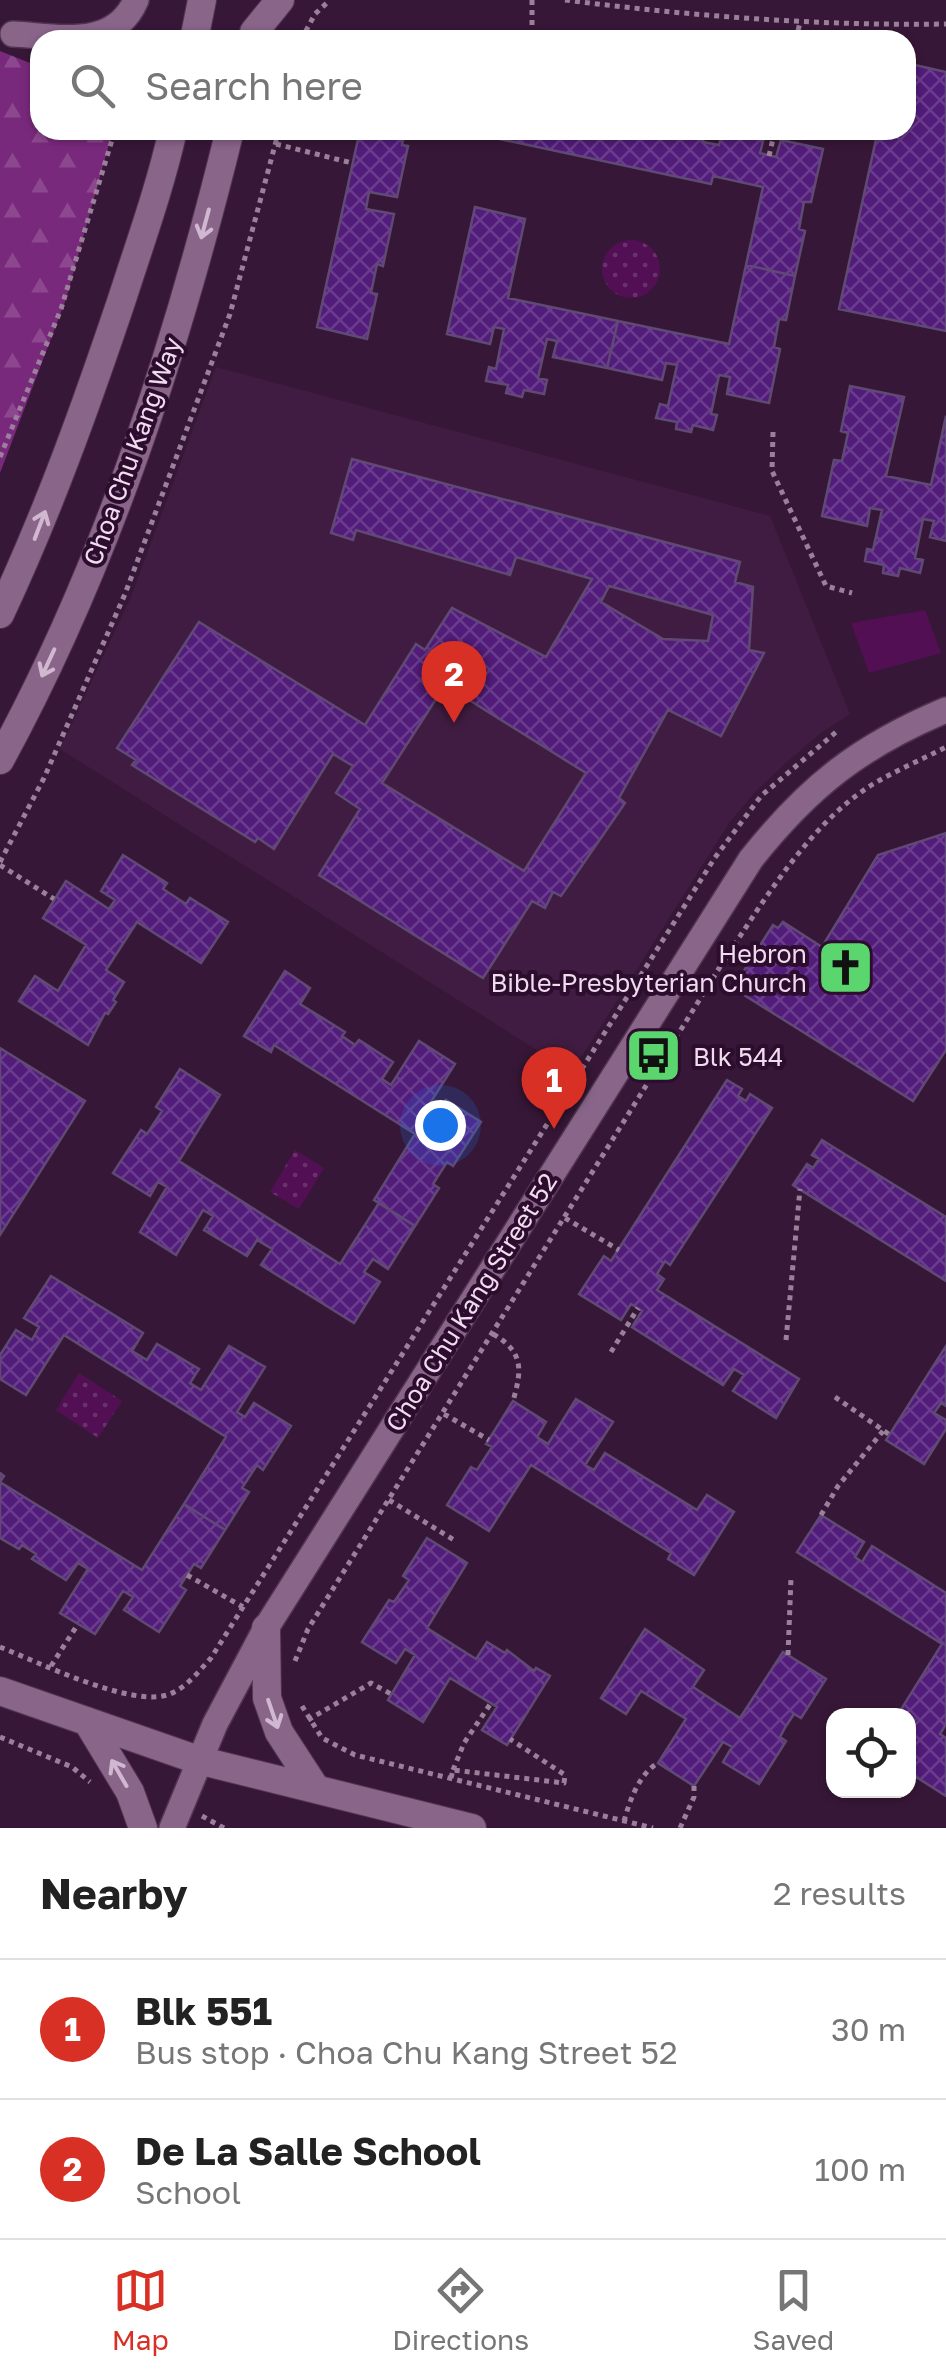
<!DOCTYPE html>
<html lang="en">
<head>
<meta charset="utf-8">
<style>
	:root { --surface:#fff; --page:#f2f2f2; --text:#222; --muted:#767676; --line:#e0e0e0; --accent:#d93025 }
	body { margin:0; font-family:"Golos Text",sans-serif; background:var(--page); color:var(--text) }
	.controls { position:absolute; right:30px; bottom:30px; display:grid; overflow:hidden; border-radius:20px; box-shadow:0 2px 8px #0004 }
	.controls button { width:90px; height:90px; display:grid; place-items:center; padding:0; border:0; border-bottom:2px solid var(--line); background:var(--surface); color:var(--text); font:50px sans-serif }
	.you { position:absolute; left:440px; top:1125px; width:35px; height:35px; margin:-25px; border:8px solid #fff; border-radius:50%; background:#1a73e8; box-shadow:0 0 0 15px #1a73e833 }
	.badge { display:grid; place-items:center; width:65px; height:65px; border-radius:50%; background:var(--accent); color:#fff; font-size:32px; font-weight:700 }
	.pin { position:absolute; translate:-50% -82px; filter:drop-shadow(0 2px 5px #0008) }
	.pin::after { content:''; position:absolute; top:52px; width:35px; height:30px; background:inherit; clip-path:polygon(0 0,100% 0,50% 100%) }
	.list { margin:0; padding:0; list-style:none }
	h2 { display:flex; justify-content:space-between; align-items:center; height:130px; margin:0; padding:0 40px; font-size:42px }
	h2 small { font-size:32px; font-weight:400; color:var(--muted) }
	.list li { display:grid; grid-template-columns:65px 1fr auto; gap:30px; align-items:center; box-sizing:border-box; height:140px; padding:0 40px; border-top:2px solid var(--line) }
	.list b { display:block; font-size:38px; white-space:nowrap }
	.list p { margin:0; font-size:32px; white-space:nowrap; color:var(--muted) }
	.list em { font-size:32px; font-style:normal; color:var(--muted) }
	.icon { flex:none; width:55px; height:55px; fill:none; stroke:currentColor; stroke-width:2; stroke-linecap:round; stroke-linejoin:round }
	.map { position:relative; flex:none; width:946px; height:1828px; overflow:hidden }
	.search { position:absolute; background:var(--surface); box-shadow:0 2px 8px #0004; left:30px; right:30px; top:30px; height:110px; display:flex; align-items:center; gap:25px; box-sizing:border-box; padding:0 35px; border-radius:30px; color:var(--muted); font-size:38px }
	.sheet { height:410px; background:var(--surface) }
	nav { display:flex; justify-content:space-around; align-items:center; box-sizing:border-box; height:140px; border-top:2px solid var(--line); background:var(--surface); font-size:28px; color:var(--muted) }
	nav a { display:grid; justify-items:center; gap:5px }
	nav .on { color:var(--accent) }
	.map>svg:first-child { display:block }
</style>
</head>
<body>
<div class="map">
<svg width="946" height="1828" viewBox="0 0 946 1828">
	<defs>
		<pattern id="forest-firs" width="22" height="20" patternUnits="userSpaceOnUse" patternTransform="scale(2.5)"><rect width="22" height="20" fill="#79297c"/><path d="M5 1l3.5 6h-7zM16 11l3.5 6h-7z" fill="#8c478f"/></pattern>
		<pattern id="park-dots" width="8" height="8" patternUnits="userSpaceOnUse" patternTransform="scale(2.5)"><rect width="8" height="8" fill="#520f54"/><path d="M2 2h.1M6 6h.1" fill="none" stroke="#6b316d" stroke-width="1.8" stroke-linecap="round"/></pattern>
		<pattern id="building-cross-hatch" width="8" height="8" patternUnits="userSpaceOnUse" patternTransform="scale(2.5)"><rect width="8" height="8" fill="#521c7a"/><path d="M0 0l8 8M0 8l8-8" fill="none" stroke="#6b3c8d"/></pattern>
	</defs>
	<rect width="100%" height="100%" fill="#371737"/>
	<path fill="#411c42" d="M216 367 770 516 850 714 822 732 789 760 757 790 729 823 572 1072 60 749 131 597Z"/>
	<path fill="#520f54" d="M925 610 941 653 869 673 851 623Z"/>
	<path fill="url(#forest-firs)" d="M0 51 40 67V130H113L66 299 0 473Z"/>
	<path fill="url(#park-dots)" d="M602 269a29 29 0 1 1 58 0a29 29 0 1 1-58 0Z
		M295 1150 324 1168 299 1209 270 1192Z
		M79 1373 122 1401 98 1438 56 1410Z"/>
	<path fill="url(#building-cross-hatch)" stroke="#5f4a74" stroke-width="2.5" fill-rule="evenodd" d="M906 63 946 72V331L839 309 878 130H906Z
		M360 130H405L402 145 408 146 397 197 369 192 366 209 394 214 383 266 377 264 371 293 377 294 367 339 317 327Z
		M491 130H705L703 142 719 145 723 130H766L760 153 776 157 781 140 823 149 811 202H804L799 229 805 231 795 276 746 265 763 187 713 176 711 184 490 137Z
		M475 207 525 219 508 298 618 321 607 368 553 357 557 341 547 339 538 378 547 380 544 394 524 390 522 397 506 393 508 385 486 381 489 367 496 369 504 329 494 327 490 344 447 334Z
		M746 265 795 276 786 320 779 319 774 347 780 349 769 403 727 394 730 377 719 375 711 414 717 415 713 430 693 425 691 432 676 429 677 422 656 418 660 404 668 406 677 365 666 363 662 380 607 368 618 321 729 344Z
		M850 386 904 397 886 476 931 485 946 416V541L930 537 934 521 923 519 915 558 923 560 920 573 900 568 898 576 883 573 884 565 865 561 867 549 873 550 882 510 870 508 867 526 822 516 834 460 842 461 848 433 841 431Z
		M352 459 740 562 735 582 753 587 749 650 764 653 721 736 668 710 619 798 625 803 561 896 553 892 545 908 532 901 483 978 319 875 360 809 336 793 353 766 333 754 274 849 258 838 255 842 132 765 136 760 117 748 199 622 365 725 416 644 425 650 452 608 546 657 592 579 516 557 510 575 356 530 353 540 331 533ZM609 586 713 615 708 641 663 639 601 602ZM445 685 586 773 524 871 382 783Z
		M946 833V1050L913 1101 733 988 773 925 778 928 783 922 822 947 878 855Z
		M123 855 167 883 163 889 186 904 190 898 228 922 201 963 137 922 106 970 124 982 113 1000 116 1002 108 1014 105 1013 88 1045 19 1001 35 976 58 991 86 945 43 918 66 881 109 909 115 900 101 891Z
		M285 971 310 988 300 1004 345 1032 342 1036 355 1045 359 1040 393 1062 382 1079 391 1085 419 1041 455 1064 427 1108 437 1114 446 1100 481 1122 453 1166 447 1162 433 1184 439 1188 415 1226 374 1200 415 1134 274 1045 271 1052 244 1036Z
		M0 1048 85 1101 0 1235Z
		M180 1069 220 1095 179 1161 340 1264 379 1203 415 1226 388 1269 373 1259 364 1272 380 1282 354 1323 261 1265 272 1249 257 1240 247 1256 204 1230 213 1216 203 1210 176 1255 140 1232 167 1187 158 1182 150 1196 113 1173 141 1130 147 1134 162 1111 156 1107Z
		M727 1080 742 1089 738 1096 746 1101 750 1094 772 1108 670 1265 665 1261 657 1274 664 1279 657 1290 799 1379 776 1418 733 1391 744 1375 734 1369 723 1385 632 1327 642 1311 631 1304 621 1320 579 1294 604 1256 611 1261Z
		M822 1140 946 1217V1281L793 1185 807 1164 813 1168 819 1159 812 1155Z
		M51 1276 143 1333 132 1351 147 1360 157 1344 199 1369 190 1383 201 1390 229 1346 265 1367 237 1412 245 1417 254 1403 291 1426 263 1470 257 1465 242 1488 249 1492 225 1530 184 1504 226 1437 64 1335 26 1395 0 1379V1355L16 1330 32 1340 39 1327 24 1318Z
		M946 1346V1406L941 1403 934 1413 946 1420V1429L924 1464 886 1440Z
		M576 1399 613 1422 585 1465 594 1470 605 1453 697 1510 707 1495 734 1512 694 1575 668 1559 671 1553 531 1465 489 1531 447 1505 471 1467 477 1470 492 1447 486 1444 513 1401 546 1422 537 1437 548 1444Z
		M0 1473 4 1476 0 1482 142 1570 184 1504 225 1530 201 1568 194 1564 180 1586 186 1590 159 1632 124 1610 133 1597 123 1591 95 1634 60 1613 88 1569 78 1563 66 1580 32 1559 36 1554 22 1545 19 1549 0 1538Z
		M821 1515 864 1542 855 1557 862 1562 872 1546 946 1593V1724L940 1734 946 1738V1796L913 1775 908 1783V1730L915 1720 900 1711 942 1644 797 1552Z
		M427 1538 467 1563 427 1628 476 1659 487 1642 505 1653 507 1650 534 1671 536 1668 550 1676 507 1745 482 1730 497 1707 450 1678 423 1722 388 1700 415 1655 405 1649 396 1663 362 1642 389 1600 394 1602 409 1580 403 1576Z
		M645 1629 704 1670 693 1687 740 1718 783 1652 826 1679 801 1718 794 1714 786 1726 780 1737 786 1741 759 1784 723 1762 732 1747 723 1742 694 1786 658 1763 686 1719 641 1691 626 1714 601 1698Z"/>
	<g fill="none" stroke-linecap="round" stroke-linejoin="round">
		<defs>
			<path id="minor" d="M13 34C57 36 114 51 136 0
				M172 1828 215 1724 266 1628 751 859C809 786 860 746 946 710"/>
			<path id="tertiary" d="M266 1628 267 1698 279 1732 316 1789
				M0 1691 198 1760 472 1828
				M87 1721 130 1792 143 1828"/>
			<path id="secondary" d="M254 32 280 0
				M194 40 202 0
				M0 614C48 512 86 406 122 299 140 243 160 188 173 130
				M0 760C107 564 177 346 230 130"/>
		</defs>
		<use href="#minor" stroke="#503550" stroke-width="28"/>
		<use href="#tertiary" stroke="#503550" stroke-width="30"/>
		<use href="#secondary" stroke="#503550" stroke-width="30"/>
		<path stroke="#9a809a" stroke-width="5" stroke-dasharray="5 5" stroke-linecap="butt" d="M532 0V40
			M565 0C692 16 818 26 946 24
			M301 40 315 14 330 0
			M796 40 800 22
			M276 144 352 163
			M769 156 775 130
			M773 432 772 471 826 586 852 593
			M0 457 61 309 115 130
			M0 862 44 778 125 594 230 314 279 130
			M0 865 54 899
			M565 1218 619 1250
			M493 1334C524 1352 522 1370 513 1401
			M786 1340 800 1189
			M611 1352 638 1308
			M835 1397 890 1435
			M444 1414 489 1440
			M389 1500 454 1540
			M821 1515 838 1486 883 1431
			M187 1575 243 1607
			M0 1647C38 1662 133 1709 170 1694 187 1687 199 1671 211 1658L714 859 761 796 836 732
			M788 1655 791 1578
			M295 1661 308 1629 718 970C759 908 807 826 870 786 894 771 921 760 946 747
			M51 1666 78 1624
			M302 1706 322 1738 355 1755 653 1828
			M308 1720 371 1683 391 1694
			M0 1737 72 1767 90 1782
			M453 1770 464 1743 491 1703
			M451 1778 453 1770 564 1783 565 1775 510 1739
			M202 1816 224 1828
			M624 1821C630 1800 639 1774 658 1763
			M680 1828 694 1797V1786"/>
		<use href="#minor" stroke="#8a658a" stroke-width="25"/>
		<use href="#tertiary" stroke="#8a658a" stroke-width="28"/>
		<use href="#secondary" stroke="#8a658a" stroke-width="28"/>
	</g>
	<defs><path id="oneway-shaft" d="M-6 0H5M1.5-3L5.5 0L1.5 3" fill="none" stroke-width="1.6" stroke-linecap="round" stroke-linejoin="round" transform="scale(2.5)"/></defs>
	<g stroke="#d1b8d1">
		<use href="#oneway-shaft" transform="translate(205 224) rotate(105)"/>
		<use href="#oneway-shaft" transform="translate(40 525) rotate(-69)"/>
		<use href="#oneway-shaft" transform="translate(48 663) rotate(115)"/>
		<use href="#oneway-shaft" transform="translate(273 1714) rotate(71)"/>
		<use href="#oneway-shaft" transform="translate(119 1773) rotate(-120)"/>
	</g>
	<defs>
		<symbol id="church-square" viewBox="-11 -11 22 22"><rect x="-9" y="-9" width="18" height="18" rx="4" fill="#5bd56e" stroke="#2c0d2d"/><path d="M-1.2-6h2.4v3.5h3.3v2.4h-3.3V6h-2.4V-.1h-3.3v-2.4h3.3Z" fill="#111"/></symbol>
		<symbol id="bus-square" viewBox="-11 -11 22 22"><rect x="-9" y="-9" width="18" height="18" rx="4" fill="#5bd56e" stroke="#2c0d2d"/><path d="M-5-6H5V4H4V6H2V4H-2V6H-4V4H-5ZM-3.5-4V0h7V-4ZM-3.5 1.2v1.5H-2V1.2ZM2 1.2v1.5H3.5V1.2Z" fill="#111"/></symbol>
	</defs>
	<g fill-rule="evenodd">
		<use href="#church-square" x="814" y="936" width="63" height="63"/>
		<use href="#bus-square" x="622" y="1024" width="63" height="63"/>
	</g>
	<g text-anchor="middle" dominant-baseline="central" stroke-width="8" stroke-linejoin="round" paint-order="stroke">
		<g font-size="25" fill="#f0dbef" stroke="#2c0d2d">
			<text transform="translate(132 451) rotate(-70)">Choa Chu Kang Way</text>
			<text transform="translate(471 1302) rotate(-58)">Choa Chu Kang Street 52</text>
		</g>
		<g font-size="25" fill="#f0dbef" stroke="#2c0d2d" text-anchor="end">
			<text x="807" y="953">Hebron<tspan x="807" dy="29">Bible-Presbyterian Church</tspan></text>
			<text x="693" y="1056" text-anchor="start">Blk 544</text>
		</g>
	</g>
</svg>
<div class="controls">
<button><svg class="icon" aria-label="locate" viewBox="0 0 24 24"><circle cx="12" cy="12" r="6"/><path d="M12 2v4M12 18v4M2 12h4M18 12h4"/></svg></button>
</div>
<div class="you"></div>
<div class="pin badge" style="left:554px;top:1129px">1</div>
<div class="pin badge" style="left:454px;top:723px">2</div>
<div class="search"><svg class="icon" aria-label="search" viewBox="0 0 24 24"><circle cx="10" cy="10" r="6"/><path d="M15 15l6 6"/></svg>Search here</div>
</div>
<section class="sheet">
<h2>Nearby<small>2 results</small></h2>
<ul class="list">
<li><span class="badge">1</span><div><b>Blk 551</b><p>Bus stop · Choa Chu Kang Street 52</p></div><em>30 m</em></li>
<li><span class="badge">2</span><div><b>De La Salle School</b><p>School</p></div><em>100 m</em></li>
</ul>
</section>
<nav>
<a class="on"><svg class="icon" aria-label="map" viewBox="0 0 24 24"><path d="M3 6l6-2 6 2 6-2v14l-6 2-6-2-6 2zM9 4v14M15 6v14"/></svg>Map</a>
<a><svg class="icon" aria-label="directions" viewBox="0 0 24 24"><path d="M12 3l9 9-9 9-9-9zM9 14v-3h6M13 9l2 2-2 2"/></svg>Directions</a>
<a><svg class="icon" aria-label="saved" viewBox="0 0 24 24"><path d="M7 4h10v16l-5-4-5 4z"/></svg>Saved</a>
</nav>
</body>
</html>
